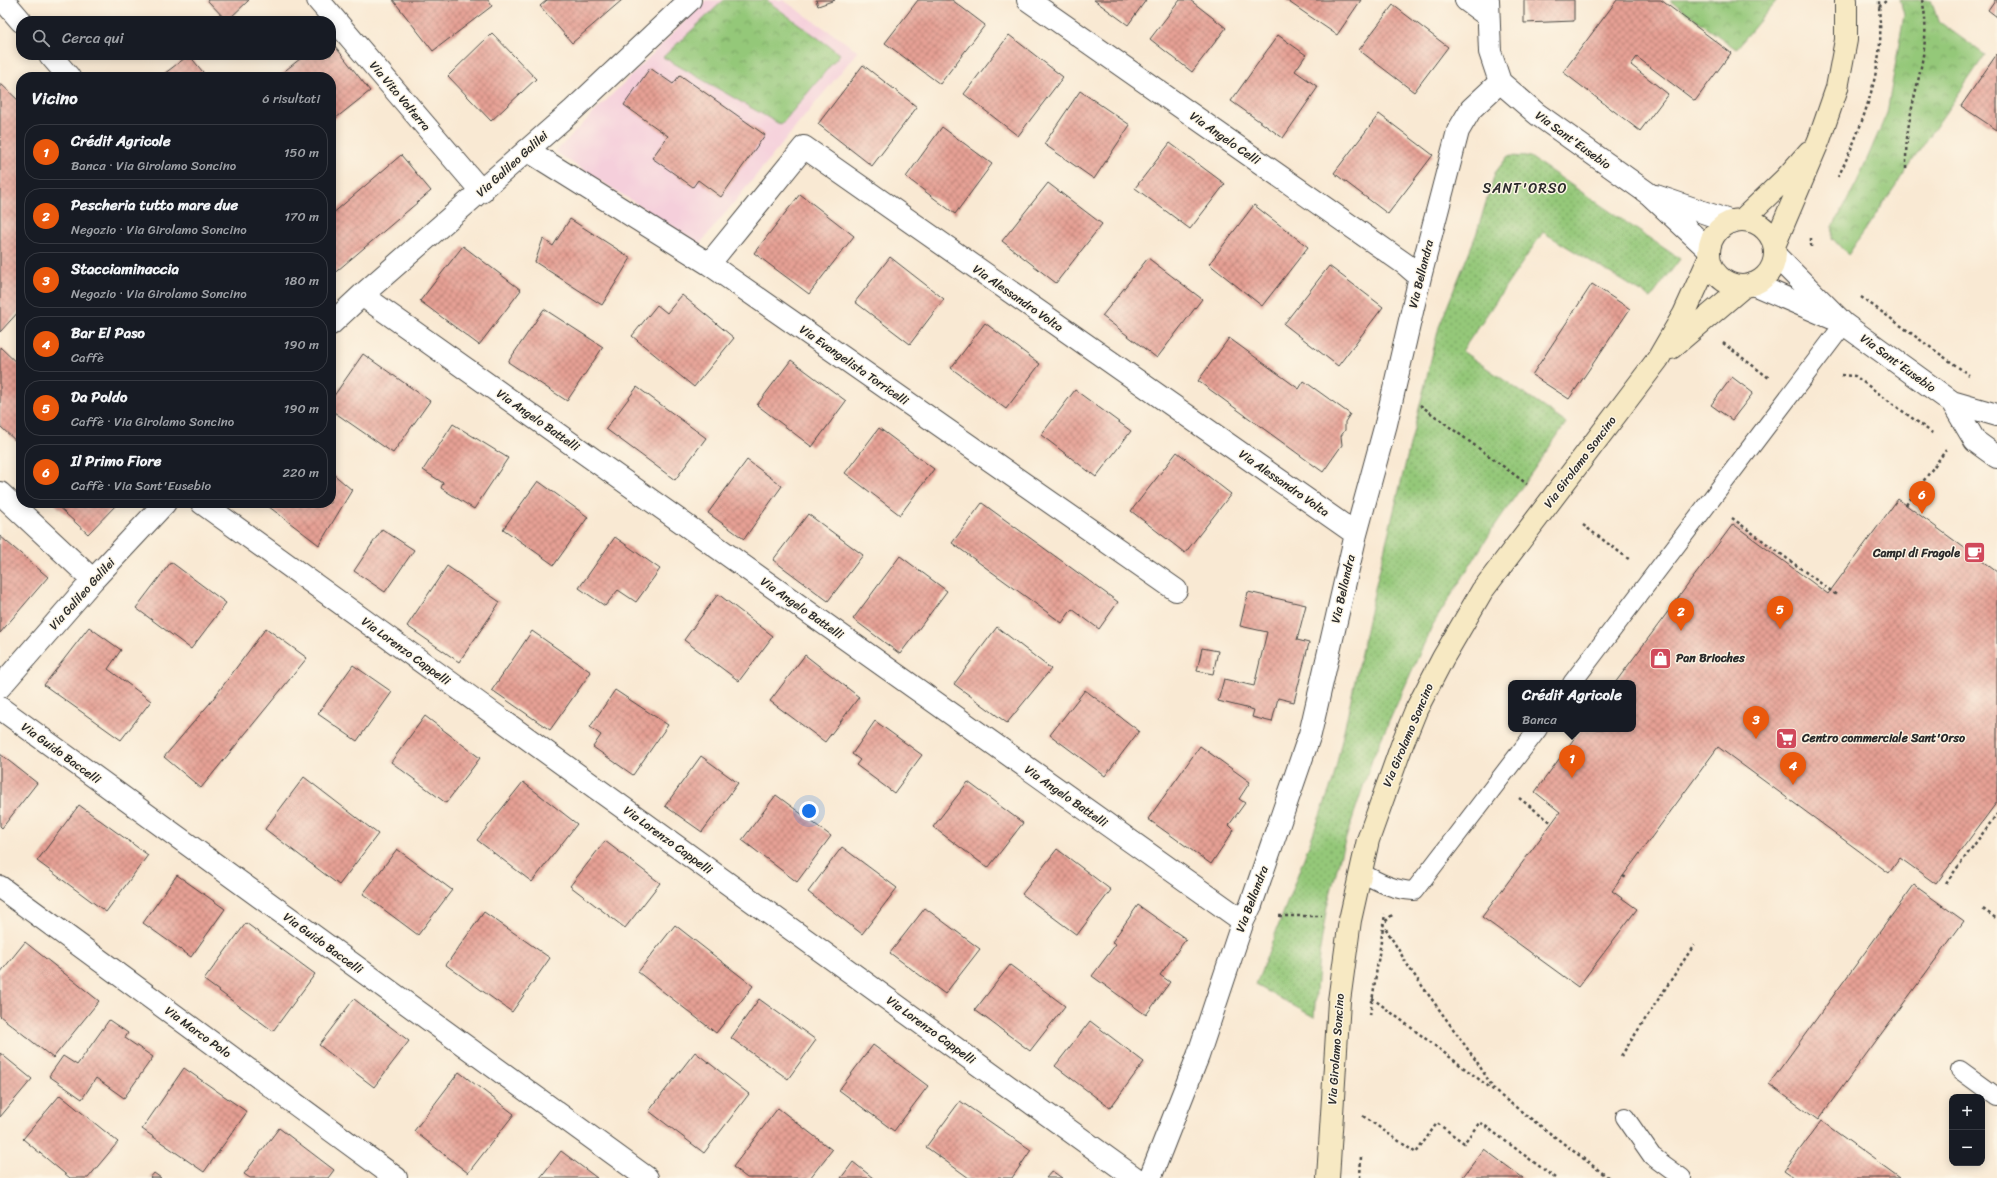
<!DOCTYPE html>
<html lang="it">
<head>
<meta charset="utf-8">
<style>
	:root { --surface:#171b24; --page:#20242c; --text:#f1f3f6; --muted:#9ea1a6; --line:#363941; --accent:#ea580c }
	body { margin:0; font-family:Sriracha,sans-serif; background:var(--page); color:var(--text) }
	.controls { position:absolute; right:12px; bottom:12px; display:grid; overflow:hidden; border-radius:8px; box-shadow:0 2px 10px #0003 }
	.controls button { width:36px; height:36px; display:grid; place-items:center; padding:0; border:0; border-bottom:1px solid var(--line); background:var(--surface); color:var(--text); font:20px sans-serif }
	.you { position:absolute; left:809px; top:811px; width:14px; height:14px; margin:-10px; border:3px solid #fff; border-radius:50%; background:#1a73e8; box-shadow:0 0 0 6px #1a73e833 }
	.badge { display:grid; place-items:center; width:26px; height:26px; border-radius:50%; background:var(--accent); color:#fff; font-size:13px; font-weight:700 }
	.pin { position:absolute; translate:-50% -33px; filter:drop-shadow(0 1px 2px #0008) }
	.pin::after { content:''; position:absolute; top:21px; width:14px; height:12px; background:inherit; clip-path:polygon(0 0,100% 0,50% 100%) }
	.popup { position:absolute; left:1508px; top:680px; width:128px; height:52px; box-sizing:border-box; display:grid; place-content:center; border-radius:8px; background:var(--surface); filter:drop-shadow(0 1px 3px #0005); font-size:13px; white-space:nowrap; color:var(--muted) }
	.popup b { font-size:15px; color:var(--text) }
	.popup::after { content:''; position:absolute; left:50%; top:100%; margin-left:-8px; border:8px solid transparent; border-top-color:var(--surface) }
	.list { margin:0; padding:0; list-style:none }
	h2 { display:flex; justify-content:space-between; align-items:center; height:52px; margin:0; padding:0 16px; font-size:17px }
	h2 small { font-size:13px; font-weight:400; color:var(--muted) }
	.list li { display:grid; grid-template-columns:26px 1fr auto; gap:12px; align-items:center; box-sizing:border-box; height:56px; margin:0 8px 8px; padding:0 8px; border:1px solid var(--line); border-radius:16px }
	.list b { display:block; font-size:15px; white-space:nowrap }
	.list p { margin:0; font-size:13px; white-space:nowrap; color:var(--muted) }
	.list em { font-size:13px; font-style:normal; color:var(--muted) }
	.icon { flex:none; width:22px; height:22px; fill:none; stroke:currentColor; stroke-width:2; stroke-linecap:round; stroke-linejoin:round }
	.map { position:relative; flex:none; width:1997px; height:1178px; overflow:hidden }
	.search { position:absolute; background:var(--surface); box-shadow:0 2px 10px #0003; left:16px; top:16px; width:320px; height:44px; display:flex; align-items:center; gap:10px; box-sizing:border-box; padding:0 14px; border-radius:16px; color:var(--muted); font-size:15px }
	.panel { position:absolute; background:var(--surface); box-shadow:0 2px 10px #0003; left:16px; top:72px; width:320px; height:436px; border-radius:16px }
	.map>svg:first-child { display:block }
</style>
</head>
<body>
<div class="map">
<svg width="1997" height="1178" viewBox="0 0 1997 1178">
	<defs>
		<pattern id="grass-dots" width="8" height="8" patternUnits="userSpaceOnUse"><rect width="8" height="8" fill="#94c879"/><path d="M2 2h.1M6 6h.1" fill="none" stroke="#79a363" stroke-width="1.8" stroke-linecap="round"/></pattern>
		<pattern id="park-crowns" width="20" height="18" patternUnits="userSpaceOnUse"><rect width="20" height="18" fill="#94c879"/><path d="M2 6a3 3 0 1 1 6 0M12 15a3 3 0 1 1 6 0" fill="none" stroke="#79a363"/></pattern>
		<pattern id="building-cross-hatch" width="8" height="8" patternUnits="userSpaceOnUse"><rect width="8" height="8" fill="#e6a094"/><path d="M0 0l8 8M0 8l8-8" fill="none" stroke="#bb8379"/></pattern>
	</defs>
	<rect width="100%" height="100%" fill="#fcf5e5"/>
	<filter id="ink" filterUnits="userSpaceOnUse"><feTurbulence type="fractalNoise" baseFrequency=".025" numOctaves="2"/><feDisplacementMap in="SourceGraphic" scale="8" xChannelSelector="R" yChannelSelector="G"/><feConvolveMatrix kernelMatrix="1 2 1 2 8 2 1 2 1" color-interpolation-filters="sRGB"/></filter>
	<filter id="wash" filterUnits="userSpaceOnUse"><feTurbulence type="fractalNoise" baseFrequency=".012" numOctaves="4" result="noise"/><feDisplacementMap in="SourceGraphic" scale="16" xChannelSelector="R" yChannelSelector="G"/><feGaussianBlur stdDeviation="0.9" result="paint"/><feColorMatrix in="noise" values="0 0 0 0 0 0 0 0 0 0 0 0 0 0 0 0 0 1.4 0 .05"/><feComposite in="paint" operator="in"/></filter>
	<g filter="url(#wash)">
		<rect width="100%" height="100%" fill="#f9e9d3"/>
		<path fill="#f5cfdb" d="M706 0H783L858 51 700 244 555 152Z"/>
		<path fill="url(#grass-dots)" stroke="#607a52" d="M1508 156 1530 157 1680 259 1651 298 1543 232 1462 351 1566 423 1496 524 1432 626 1373 757 1342 850 1327 906 1319 955 1314 1017 1256 985 1333 781 1376 584 1439 327 1476 235 1495 173Z"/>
		<path fill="url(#park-crowns)" stroke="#607a52" d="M724 0H766L840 54 781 125 663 57Z
			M1670 0H1777L1736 49Z
			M1900 0H1931L1938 21 1985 55 1848 255 1832 238 1833 227 1857 182 1887 113 1904 15Z"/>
		<g id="blocks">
			<path fill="url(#building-cross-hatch)" d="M207 0H249L227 21Z
				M393 0H488L492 6 433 51Z
				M547 0H622L572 43 540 6Z
				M816 0H835L818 6Z
				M918 0H952L985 25 940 84 885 43Z
				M1094 0H1146L1128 25Z
				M1180 0H1190L1226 28 1192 72 1150 39Z
				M1286 0H1361L1337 35Z
				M1524 0H1574V21L1524 23Z
				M1617 0H1661L1731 53 1695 101 1637 57 1631 65 1668 94 1640 131 1563 72Z
				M1995 0H1997V17L1988 10Z
				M1393 5 1448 47 1414 92 1359 50Z
				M492 33 536 79 491 121 448 76Z
				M1009 35 1063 77 1018 136 964 94Z
				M1278 35 1306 55 1295 71 1318 87 1283 138 1231 101Z
				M331 41 370 91 331 122V77H277L305 55H331Z
				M1997 54V130L1961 106Z
				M189 55 207 77H160Z
				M863 65 917 107 872 166 818 124Z
				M650 68 673 84 680 75 765 135 721 197 698 180 693 187 652 158 668 136 624 105Z
				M0 83 21 103V309L0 332Z
				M1080 91 1130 125 1094 179 1044 144Z
				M1379 114 1433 155 1388 214 1334 173Z
				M942 127 992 164 955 214 906 177Z
				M1170 143 1225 184 1190 229 1135 188Z
				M401 155 431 191 331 276V215Z
				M1048 183 1102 224 1056 283 1002 241Z
				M800 194 854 236 809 294 754 253Z
				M1254 205 1308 247 1262 306 1209 264Z
				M570 219 631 258 602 305 535 262 543 239 553 246Z
				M463 246 521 290 479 345 420 301Z
				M890 257 944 299 910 344 855 302Z
				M1148 258 1202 299 1157 358 1102 316Z
				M1329 266 1383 307 1338 366 1284 324Z
				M1592 284 1630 309 1569 399 1532 375Z
				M682 295 734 338 694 387 632 336 657 305 667 313Z
				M544 309 603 347 567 401 508 362Z
				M985 323 1040 364 1006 409 951 368Z
				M1229 338 1299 389 1304 381 1350 414 1345 422V430L1341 436 1342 445 1323 472 1198 381Z
				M0 347 21 367V446L0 426Z
				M363 354 430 401 393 453 331 410V400Z
				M791 360 846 401 812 447 757 405Z
				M1732 377 1753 393 1732 420 1711 405Z
				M637 387 706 438 675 480 606 429Z
				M1075 390 1131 431 1096 477 1041 435Z
				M453 424 508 458 474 509 441 488 443 483 423 470Z
				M879 428 934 469 900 515 845 473Z
				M1177 452 1231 494 1185 553 1131 511Z
				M747 460 782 486 744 539 708 513Z
				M331 472 352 490 319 545 264 503H331Z
				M538 481 588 517 554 565 503 529Z
				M1898 499 1997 572V802L1936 884 1900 858 1889 873 1718 747 1612 891 1637 909 1578 987 1482 917 1560 812 1535 792 1581 729H1633V683H1615L1733 524 1828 594Z
				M54 503H118L88 534Z
				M982 503 1118 602 1099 629 1072 609 1062 623 952 543Z
				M808 514 863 555 828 601 773 560Z
				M382 529 414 550 385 592 354 571Z
				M0 536 48 577 0 633Z
				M615 537 660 569 636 602 618 590 605 606 579 588Z
				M900 556 947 591 900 654 853 619Z
				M171 562 226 603 191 649 136 608Z
				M447 566 500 602 459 662 407 626Z
				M1248 592 1306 605 1297 640 1309 643 1294 702 1278 698 1272 722 1252 717 1254 710 1218 701 1224 679 1254 686 1267 632 1240 626Z
				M718 594 773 636 739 681 684 640Z
				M89 627 121 650 108 669 151 701 121 740 44 685Z
				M997 627 1051 669 1007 723 954 684Z
				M266 628 307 658 201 788 164 757 210 703Z
				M532 631 591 672 550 730 492 690Z
				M1202 648 1218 651 1213 674 1197 671Z
				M805 655 859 697 825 742 770 701Z
				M353 665 392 692 357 741 318 714Z
				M615 690 668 725 633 775 593 747 601 735 590 727Z
				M1085 690 1139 731 1105 776 1050 735Z
				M425 716 480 758 446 803 391 762Z
				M875 721 922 755 894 793 856 765 860 760 852 754Z
				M1200 746 1250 782 1239 799 1245 803 1229 825 1234 830 1211 864 1148 819Z
				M0 754 37 783 2 828 0 826Z
				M701 756 738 783 702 832 665 806Z
				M304 777 378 834 339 885 265 829Z
				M523 782 577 824 532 882 477 840Z
				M968 782 1023 823 988 868 933 827Z
				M776 795 831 836 797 882 742 840Z
				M79 805 148 855 106 912 37 861Z
				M605 841 660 883 625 928 570 886Z
				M842 847 897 888 862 934 808 892Z
				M397 849 452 890 418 935 363 894Z
				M1057 849 1111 890 1077 935 1022 894Z
				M177 875 225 909 191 957 143 923Z
				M1914 885 1964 921 1818 1120 1769 1084Z
				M1138 905 1186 939 1160 975 1170 982 1146 1015 1092 976 1116 944 1112 942Z
				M925 908 980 949 945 994 890 953Z
				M484 912 550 958 512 1012 446 965Z
				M246 923 315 974 273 1031 204 980Z
				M675 925 753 986 716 1033 638 972Z
				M25 942 99 1001 53 1058 0 1016V973Z
				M1010 965 1065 1006 1030 1051 975 1010Z
				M354 999 409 1041 374 1087 319 1045Z
				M759 999 816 1040 788 1079 731 1038Z
				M109 1020 128 1033 125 1038 153 1057 124 1098 96 1078 82 1099 49 1076 63 1056 77 1065Z
				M1090 1021 1144 1062 1110 1108 1055 1066Z
				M873 1045 928 1086 894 1131 839 1090Z
				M695 1052 749 1094 704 1153 649 1111Z
				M0 1053 32 1079 0 1117Z
				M184 1068 247 1112 204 1172 142 1129Z
				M459 1072 514 1114 468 1173 414 1131Z
				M60 1095 118 1142 88 1178H70L23 1139Z
				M960 1101 1031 1150 1012 1178H969L926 1147Z
				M778 1108 832 1150 810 1178H747L733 1167Z
				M1821 1121 1900 1178H1794L1784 1171Z
				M279 1128 334 1170 328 1178H250L244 1174Z
				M1484 1149 1523 1178H1462Z
				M561 1151 597 1178H540Z
				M853 1162 873 1178H841Z
				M1052 1171 1062 1178H1046Z
				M154 1173 161 1178H150Z"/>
		</g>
	</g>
	<g filter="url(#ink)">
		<use href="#blocks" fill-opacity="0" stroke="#4a4844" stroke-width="1"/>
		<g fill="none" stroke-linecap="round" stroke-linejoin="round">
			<defs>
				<path id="service" d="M1572 683 1844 324
					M1360 872C1378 882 1393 890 1414 891L1538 729
					M1960 1070 1997 1097
					M1625 1117 1652 1156 1682 1178"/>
				<path id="minor" d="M3 0 21 21
					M318 0 482 192
					M1028 0 1405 264 1420 277
					M1466 0 1488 16
					M1488 0 1490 52 1500 82 1537 114 1649 194 1709 250
					M50 55 69 77
					M527 150 709 264 1176 590
					M1656 196 1732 222
					M1775 255 1844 324 1952 402 1975 441 1997 457
					M709 264 804 147 1356 534
					M1753 284 1832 318
					M362 295 1243 921
					M331 324 362 295 573 110 690 0
					M1952 402 1997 415
					M0 493 93 580
					M202 503 1135 1178
					M0 687 93 580 165 503
					M0 708 647 1178
					M0 887 396 1178
					M1150 1178 1198 1056 1243 921 1251 905 1310 734 1356 534 1386 424 1420 277 1458 131 1471 109 1500 82"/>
				<path id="secondary" d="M1742 220 1785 179 1809 152
					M1709 253a33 33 0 1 1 66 0a33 33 0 1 1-66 0Z
					M1774 246 1819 140 1837 88 1846 40V0
					M1671 348 1744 286
					M1328 1178 1339 1001 1350 920 1368 840 1403 742 1416 710 1443 658 1482 591 1658 359 1684 314 1709 259"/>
			</defs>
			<use href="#service" stroke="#4a4844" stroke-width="20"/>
			<use href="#minor" stroke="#4a4844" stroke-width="24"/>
			<use href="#secondary" stroke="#4a4844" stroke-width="24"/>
			<path stroke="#4a4844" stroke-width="2.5" stroke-dasharray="3 3" stroke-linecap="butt" d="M1879 7 1887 0
				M1906 169C1906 156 1906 143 1908 130 1914 87 1933 43 1922 0
				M1838 177C1857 139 1877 87 1880 43 1881 29 1879 14 1879 0
				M1811 238V249
				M1861 297 1969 375
				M1723 343 1769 378
				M1841 375 1855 376 1935 435
				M1420 405 1527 484
				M1906 505 1946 450
				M1732 518 1838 596
				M1583 525 1630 560
				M1519 798 1552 823
				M1623 876 1628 879
				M1946 883 1997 814
				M1983 909 1997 919
				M1392 915 1383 924 1410 969 1477 1062 1495 1091
				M1279 916H1322
				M1372 998 1609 1178
				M1370 1015 1385 914
				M1621 1056 1694 945
				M1363 1116 1416 1153 1437 1123 1464 1143 1480 1122 1555 1178
				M1360 1178 1361 1156"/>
			<use href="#service" stroke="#fff" stroke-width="18"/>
			<use href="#minor" stroke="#fff" stroke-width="22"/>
			<use href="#secondary" stroke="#f7e9c3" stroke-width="22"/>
		</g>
	</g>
	<defs>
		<symbol id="cafe-square" viewBox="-11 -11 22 22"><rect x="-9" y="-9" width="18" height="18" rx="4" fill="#d1495b" stroke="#fcf5e5"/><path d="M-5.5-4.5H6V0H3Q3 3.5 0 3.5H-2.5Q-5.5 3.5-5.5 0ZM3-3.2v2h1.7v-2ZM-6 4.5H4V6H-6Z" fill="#fff"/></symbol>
		<symbol id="shop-square" viewBox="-11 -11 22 22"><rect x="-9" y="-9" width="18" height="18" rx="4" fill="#d1495b" stroke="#fcf5e5"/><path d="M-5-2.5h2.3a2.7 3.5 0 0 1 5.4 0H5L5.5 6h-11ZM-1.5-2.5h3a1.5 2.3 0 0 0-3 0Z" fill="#fff"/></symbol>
		<symbol id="supermarket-square" viewBox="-11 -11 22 22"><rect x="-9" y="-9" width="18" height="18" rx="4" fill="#d1495b" stroke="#fcf5e5"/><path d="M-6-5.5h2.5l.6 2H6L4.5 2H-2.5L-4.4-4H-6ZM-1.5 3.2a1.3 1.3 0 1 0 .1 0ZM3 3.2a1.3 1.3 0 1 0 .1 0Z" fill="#fff"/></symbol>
	</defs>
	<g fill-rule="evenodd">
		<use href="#cafe-square" x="1962" y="540" width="25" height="25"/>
		<use href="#shop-square" x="1648" y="646" width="25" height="25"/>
		<use href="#supermarket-square" x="1774" y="726" width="25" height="25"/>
	</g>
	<g text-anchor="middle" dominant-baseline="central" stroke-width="3" stroke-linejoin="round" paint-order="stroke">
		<g font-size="12" fill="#2b2b2b" stroke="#fcf5e5">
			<text transform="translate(400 96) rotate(50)">Via Vito Volterra</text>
			<text transform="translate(1225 138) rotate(35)">Via Angelo Celli</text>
			<text transform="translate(1573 140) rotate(36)">Via Sant'Eusebio</text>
			<text transform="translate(512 164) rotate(-42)">Via Galileo Galilei</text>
			<text transform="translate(1421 274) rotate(-76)">Via Bellandra</text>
			<text transform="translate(1018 298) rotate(35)">Via Alessandro Volta</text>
			<text transform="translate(1898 363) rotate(36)">Via Sant'Eusebio</text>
			<text transform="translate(854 365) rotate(35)">Via Evangelista Torricelli</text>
			<text transform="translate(538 420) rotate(35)">Via Angelo Battelli</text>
			<text transform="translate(1580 462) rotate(-53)">Via Girolamo Soncino</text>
			<text transform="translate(1284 483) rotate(35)">Via Alessandro Volta</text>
			<text transform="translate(1343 589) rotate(-77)">Via Bellandra</text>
			<text transform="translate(82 594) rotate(-48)">Via Galileo Galilei</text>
			<text transform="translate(802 608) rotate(35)">Via Angelo Battelli</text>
			<text transform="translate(406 651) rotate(36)">Via Lorenzo Cappelli</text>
			<text transform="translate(1408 735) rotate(-67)">Via Girolamo Soncino</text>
			<text transform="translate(61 753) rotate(36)">Via Guido Baccelli</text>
			<text transform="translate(1066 796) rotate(35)">Via Angelo Battelli</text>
			<text transform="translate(668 840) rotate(36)">Via Lorenzo Cappelli</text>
			<text transform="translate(1252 899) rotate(-69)">Via Bellandra</text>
			<text transform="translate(323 943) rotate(36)">Via Guido Baccelli</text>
			<text transform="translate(931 1030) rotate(36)">Via Lorenzo Cappelli</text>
			<text transform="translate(198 1032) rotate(36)">Via Marco Polo</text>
			<text transform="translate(1336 1049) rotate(-86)">Via Girolamo Soncino</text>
		</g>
		<g font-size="12" font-weight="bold" fill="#2b2b2b" stroke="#fcf5e5" text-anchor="start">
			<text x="1960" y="553" text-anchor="end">Campi di Fragole</text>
			<text x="1676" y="658">Pan Brioches</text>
			<text x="1802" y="738">Centro commerciale Sant'Orso</text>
		</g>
		<g font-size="14" letter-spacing="1" fill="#2b2b2b" stroke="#fcf5e5">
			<text x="1525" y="188">SANT'ORSO</text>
		</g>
	</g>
</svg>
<div class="controls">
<button>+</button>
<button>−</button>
</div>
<div class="you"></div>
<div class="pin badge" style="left:1572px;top:778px">1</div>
<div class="popup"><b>Crédit Agricole</b>Banca</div>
<div class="pin badge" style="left:1681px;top:631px">2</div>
<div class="pin badge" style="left:1756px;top:739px">3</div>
<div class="pin badge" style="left:1793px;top:785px">4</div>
<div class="pin badge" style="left:1780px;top:629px">5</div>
<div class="pin badge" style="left:1922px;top:514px">6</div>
<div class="search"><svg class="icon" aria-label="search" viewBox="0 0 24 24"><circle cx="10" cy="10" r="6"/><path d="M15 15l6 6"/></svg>Cerca qui</div>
<section class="panel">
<h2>Vicino<small>6 risultati</small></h2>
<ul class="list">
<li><span class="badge">1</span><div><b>Crédit Agricole</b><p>Banca · Via Girolamo Soncino</p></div><em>150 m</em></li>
<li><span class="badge">2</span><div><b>Pescheria tutto mare due</b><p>Negozio · Via Girolamo Soncino</p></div><em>170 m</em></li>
<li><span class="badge">3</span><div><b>Stacciaminaccia</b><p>Negozio · Via Girolamo Soncino</p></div><em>180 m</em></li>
<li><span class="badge">4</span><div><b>Bar El Paso</b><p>Caffè</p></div><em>190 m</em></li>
<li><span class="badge">5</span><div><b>Da Poldo</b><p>Caffè · Via Girolamo Soncino</p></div><em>190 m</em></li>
<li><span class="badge">6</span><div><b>Il Primo Fiore</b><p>Caffè · Via Sant'Eusebio</p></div><em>220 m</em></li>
</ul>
</section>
</div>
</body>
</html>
